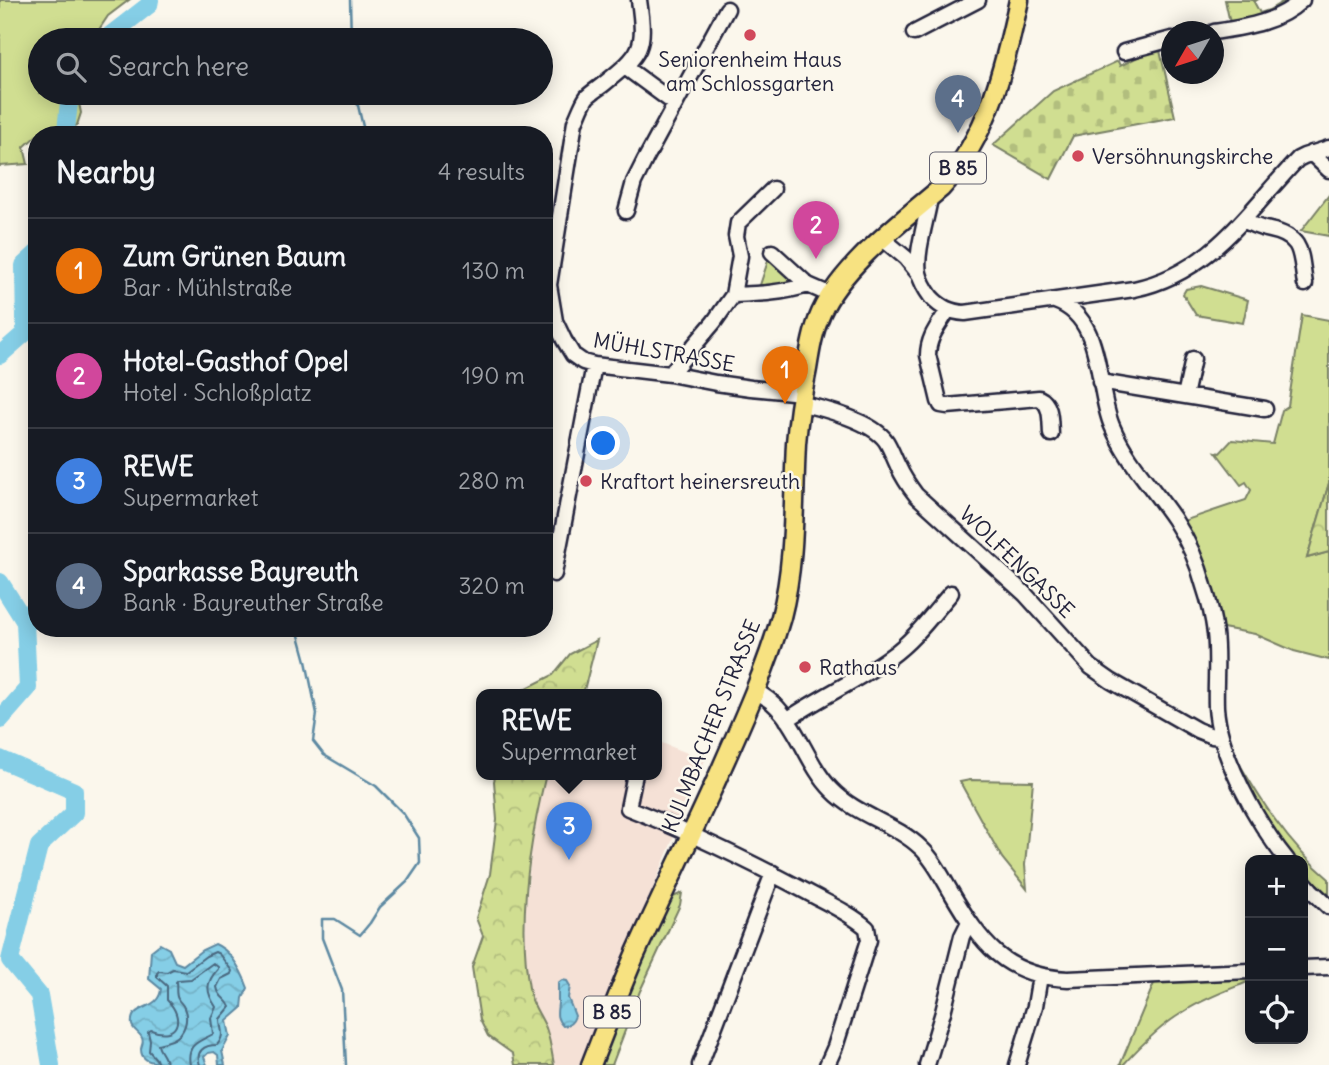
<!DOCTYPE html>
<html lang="en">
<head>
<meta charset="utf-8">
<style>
	:root { --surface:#171b24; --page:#242831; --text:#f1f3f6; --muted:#9ea1a6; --line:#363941; --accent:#2563eb }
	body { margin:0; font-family:Delius,sans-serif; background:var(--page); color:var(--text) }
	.controls { position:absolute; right:21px; bottom:21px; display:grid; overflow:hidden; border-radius:14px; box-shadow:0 4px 18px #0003 }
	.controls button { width:63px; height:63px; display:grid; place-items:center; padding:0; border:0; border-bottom:2px solid var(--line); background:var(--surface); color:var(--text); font:35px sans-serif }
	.compass { position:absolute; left:1161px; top:21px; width:63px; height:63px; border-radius:50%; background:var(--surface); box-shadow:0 4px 18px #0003; rotate:231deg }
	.you { position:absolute; left:604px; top:444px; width:24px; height:24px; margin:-18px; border:5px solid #fff; border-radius:50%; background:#1a73e8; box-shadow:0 0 0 10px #1a73e833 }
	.badge { display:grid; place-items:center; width:46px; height:46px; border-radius:50%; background:var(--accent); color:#fff; font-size:23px; font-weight:700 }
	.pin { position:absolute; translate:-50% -58px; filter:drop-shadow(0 2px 4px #0008) }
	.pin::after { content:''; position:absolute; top:37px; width:24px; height:21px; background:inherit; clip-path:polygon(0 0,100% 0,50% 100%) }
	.popup { position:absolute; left:476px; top:689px; width:186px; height:91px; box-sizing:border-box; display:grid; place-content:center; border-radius:14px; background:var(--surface); filter:drop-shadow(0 2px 5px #0005); font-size:23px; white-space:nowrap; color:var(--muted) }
	.popup b { font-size:26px; color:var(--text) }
	.popup::after { content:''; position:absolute; left:50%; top:100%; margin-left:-14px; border:14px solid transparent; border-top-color:var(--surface) }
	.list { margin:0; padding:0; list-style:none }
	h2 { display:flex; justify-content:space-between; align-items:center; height:91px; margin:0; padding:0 28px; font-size:30px }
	h2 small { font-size:23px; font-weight:400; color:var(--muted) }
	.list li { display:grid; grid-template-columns:46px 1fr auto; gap:21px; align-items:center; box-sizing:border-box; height:105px; padding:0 28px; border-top:2px solid var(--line) }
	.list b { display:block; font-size:26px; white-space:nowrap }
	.list p { margin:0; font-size:23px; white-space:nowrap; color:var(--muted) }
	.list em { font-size:23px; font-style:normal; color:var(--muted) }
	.icon { flex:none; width:38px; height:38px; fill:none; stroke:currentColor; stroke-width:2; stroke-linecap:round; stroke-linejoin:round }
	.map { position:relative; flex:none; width:1329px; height:1065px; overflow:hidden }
	.search { position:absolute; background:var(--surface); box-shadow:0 4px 18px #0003; left:28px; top:28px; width:525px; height:77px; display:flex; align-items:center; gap:18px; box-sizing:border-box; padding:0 24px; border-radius:38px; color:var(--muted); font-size:26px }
	.panel { position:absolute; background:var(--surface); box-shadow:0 4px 18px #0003; left:28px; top:126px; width:525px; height:511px; border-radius:28px }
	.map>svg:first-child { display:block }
</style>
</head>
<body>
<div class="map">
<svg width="1329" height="1065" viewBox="0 0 1329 1065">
	<defs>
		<pattern id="forest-crowns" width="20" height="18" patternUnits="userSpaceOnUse" patternTransform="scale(1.75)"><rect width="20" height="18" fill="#d0de91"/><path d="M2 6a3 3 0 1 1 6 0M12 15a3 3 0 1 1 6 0" fill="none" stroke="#b2be7e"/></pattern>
		<pattern id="cemetery-stones" width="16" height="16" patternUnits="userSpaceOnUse" patternTransform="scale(1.75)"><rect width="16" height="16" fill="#d0de91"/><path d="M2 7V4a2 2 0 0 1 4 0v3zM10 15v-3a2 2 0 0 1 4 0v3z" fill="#b2be7e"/></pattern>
		<pattern id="water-waves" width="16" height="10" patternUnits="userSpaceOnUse" patternTransform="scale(1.75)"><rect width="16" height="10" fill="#85cee6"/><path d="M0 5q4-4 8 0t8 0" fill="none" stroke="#73b1c6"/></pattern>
	</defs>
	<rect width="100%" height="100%" fill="#fbf7ec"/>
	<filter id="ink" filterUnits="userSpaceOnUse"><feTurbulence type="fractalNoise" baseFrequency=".0143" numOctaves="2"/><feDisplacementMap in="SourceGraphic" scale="14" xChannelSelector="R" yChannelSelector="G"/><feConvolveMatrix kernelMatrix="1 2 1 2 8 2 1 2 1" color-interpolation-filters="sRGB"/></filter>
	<g filter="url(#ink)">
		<path fill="#f5e1d6" d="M657 741 705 760 621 967 586 1065H554L546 1028 531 998 527 974 525 943 526 904 530 865 536 814 546 774H656Z"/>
		<path fill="#d0de91" stroke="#798066" stroke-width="2" d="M0 0H129L108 16 92 40H40V93H77L81 113 77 125 68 130 43 132 37 135 24 147 28 164 0 166Z
			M1225 0H1257L1254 2 1260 13 1269 10 1282 2V0H1288L1287 3 1253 20 1230 23Z
			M1329 195V236L1301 231Z
			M769 258 797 283 759 288Z
			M1201 286 1248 300 1243 323 1196 315 1183 294 1186 289Z
			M1302 315 1329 320V483L1307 558 1329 552V660L1294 651 1255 634 1223 628 1219 624 1180 522 1246 500 1251 490 1246 482 1241 485 1216 452 1220 453 1232 440 1273 444 1282 410 1288 406Z
			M1232 751C1259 798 1287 844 1329 879V903L1303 875V860H1291L1284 851 1241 775Z
			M970 780 1033 781 1025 865 1027 889 1002 858 960 782Z
			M682 893 680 905 640 991 612 1065H600L613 1024 671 898Z
			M1250 976V981C1228 990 1205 998 1185 1011 1161 1025 1141 1045 1123 1065H1120L1155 981Z"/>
		<path fill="url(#forest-crowns)" stroke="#798066" stroke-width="2" d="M1329 483V552L1307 558Z
			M597 640 583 694H521L523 690 553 675 570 654Z
			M496 774H546C529 843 517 924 530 994 533 1006 541 1016 546 1028 550 1039 552 1053 554 1065H515L513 1054 488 1036 480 1020 472 967 483 936 476 918 490 874 497 820 494 781Z"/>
		<path fill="url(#cemetery-stones)" stroke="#798066" stroke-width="2" d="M1159 46 1175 117 1073 136 1051 179 993 145 1053 91 1118 61 1120 66Z"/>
		<path fill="url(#water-waves)" stroke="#5d89a2" stroke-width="2" d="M160 944 169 949 175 962 183 965 202 950 215 944C232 951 242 972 248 988L243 998 242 1008 227 1021 230 1036 222 1051 225 1065H219L218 1055 214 1052 208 1053 204 1057 207 1065H166C156 1061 141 1064 141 1049 142 1043 144 1043 142 1038 140 1033 133 1030 132 1025 129 1003 159 1012 161 989L149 979 151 951Z
			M562 980 567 981 570 986 568 998 575 1016C573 1022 570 1026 563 1026 555 1018 557 1013 558 1003 558 996 558 990 558 983Z"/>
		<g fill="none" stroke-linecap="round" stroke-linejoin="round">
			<path stroke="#4a677f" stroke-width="2" d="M158 1065 156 1059 149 1051 150 1041 148 1032 151 1030C177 1040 186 1019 167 1000V986L157 977V973L159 971 167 972 173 969 186 971 206 956 215 952 219 954 232 971 231 974 221 979 217 987C219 999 227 998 230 1007L220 1019C220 1030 226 1034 217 1045 204 1045 195 1051 200 1065
				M166 1065C166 1055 158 1051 158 1044 163 1042 169 1042 174 1039 185 1033 189 1019 184 1008 183 1004 179 1002 178 999 175 994 177 987 176 982L178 980 191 979 213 963 218 967V969C205 983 206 992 216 1007L211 1018 213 1034C199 1042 186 1043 190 1065"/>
			<path stroke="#5d89a2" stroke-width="2.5" d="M350 0 351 40
				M355 93 365 135
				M297 628 306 661 317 714 313 741 324 755 376 786 403 813 419 838 420 863 407 882 380 907 370 923 360 935 335 919H322V938L342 990 346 1065"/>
			<path stroke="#85cee6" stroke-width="18" d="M104 40 149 5 150 0
				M67 135 66 130 70 93
				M0 355 25 333 24 265 37 253
				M0 582 25 622 28 688 0 720
				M0 759 74 791V813L39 846 10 960 39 995 51 1065"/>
			<defs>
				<path id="minor" d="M639 0C646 49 642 53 605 83 599 88 592 92 587 97 582 104 579 114 575 122L549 285 555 321 564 340 573 355 583 362 594 365 670 374 716 383 751 388 802 393
					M1214 32C1246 27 1277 23 1302 0
					M914 33 978 0
					M1124 52 1172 39
					M625 67 674 103
					M1311 153 1329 170
					M930 198C927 218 915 254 919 273 921 282 926 290 931 297 941 308 951 312 965 313L1134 289C1211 273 1247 212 1298 159L1304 156 1329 148
					M626 211 634 182 645 160 727 9
					M1244 220C1252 226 1260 228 1270 230 1304 237 1300 254 1305 284
					M883 239 906 258 919 274
					M772 252 808 285
					M733 295C759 294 783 293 808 285L831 295
					M1055 301C1105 318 1095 387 1112 426 1126 460 1153 488 1174 519 1187 539 1198 563 1204 586 1209 601 1213 617 1215 633 1218 658 1215 683 1216 707 1219 755 1257 823 1287 860
					M948 310C939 325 928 337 928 355L939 401 941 405 947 406 1039 398C1052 404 1050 421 1051 434
					M670 374 714 322 733 295 740 256 736 236 738 223 773 189
					M1100 382 1265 409
					M1185 396 1193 359
					M801 404C824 408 873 422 886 441 891 449 894 458 898 466 903 477 909 486 916 495L1025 594 1091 667 1111 681 1197 730 1212 736 1220 737
					M554 574 594 365
					M754 691C794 707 803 761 832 790 857 816 895 823 921 848 934 860 942 877 951 892 981 943 1004 976 1068 979L1250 971
					M787 720C820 697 857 681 890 657 914 640 932 615 951 593
					M635 774 628 808C689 832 749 861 807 892 827 903 850 913 867 928L869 940 835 1047 827 1065
					M1303 881 1311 890 1329 907
					M1303 968 1329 967
					M700 1065 773 873
					M927 1065 943 1012 962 936 969 922
					M1017 1065 1035 1006 1040 976"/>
				<path id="major" d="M591 1065C605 1029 619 992 634 957 663 892 695 829 723 765 744 718 767 666 781 617 796 560 793 500 796 443 798 418 802 393 807 369 810 350 813 331 821 313 842 266 902 221 941 188 988 137 1005 66 1019 0"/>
			</defs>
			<use href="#minor" stroke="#22223b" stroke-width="19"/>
			<use href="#major" stroke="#22223b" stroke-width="23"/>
			<use href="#minor" stroke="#fbf7ec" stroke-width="14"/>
			<use href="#major" stroke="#f7e281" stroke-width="18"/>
		</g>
	</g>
	<g fill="#d1495b" stroke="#fbf7ec" stroke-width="2.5">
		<circle cx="750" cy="35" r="7"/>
		<circle cx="1078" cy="156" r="7"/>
		<circle cx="586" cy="481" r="7"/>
		<circle cx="805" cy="667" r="7"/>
	</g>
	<g text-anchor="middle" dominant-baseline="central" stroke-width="5" stroke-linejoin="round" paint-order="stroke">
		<g fill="#fbf7ec" stroke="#636270" stroke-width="2">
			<rect x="930" y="152.5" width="56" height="31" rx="5"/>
			<rect x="584" y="996.5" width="56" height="31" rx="5"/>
		</g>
		<g font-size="19" font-weight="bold" fill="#22223b">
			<text x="958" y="168">B 85</text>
			<text x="612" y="1012">B 85</text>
		</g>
		<g font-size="21" fill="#22223b" stroke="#fbf7ec" text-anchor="start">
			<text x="750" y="59" text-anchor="middle">Seniorenheim Haus<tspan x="750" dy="24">am Schlossgarten</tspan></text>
			<text x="1092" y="156">Versöhnungskirche</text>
			<text x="600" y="481">Kraftort heinersreuth</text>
			<text x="819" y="667">Rathaus</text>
		</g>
		<g font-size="21" fill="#22223b" stroke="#fbf7ec">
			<text transform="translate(664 352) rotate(10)">MÜHLSTRASSE</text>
			<text transform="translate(1017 562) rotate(44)">WOLFENGASSE</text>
			<text transform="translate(711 726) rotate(-68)">KULMBACHER STRASSE</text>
		</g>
	</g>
</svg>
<div class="controls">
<button>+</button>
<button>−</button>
<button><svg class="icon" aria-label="locate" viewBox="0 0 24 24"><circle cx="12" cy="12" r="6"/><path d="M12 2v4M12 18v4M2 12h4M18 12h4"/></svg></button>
</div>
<svg class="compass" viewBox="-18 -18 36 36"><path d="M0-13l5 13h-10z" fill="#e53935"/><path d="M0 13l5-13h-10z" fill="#9ea1a6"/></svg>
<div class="you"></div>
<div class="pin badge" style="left:785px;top:404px;background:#e8710a">1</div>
<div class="pin badge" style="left:816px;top:259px;background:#d1479c">2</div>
<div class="pin badge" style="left:569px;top:860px;background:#3f7fe0">3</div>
<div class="popup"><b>REWE</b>Supermarket</div>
<div class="pin badge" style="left:958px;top:133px;background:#5c6f8a">4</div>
<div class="search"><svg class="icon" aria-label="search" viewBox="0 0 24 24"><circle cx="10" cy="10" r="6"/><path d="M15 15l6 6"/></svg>Search here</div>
<section class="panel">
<h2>Nearby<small>4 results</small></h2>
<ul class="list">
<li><span class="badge" style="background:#e8710a">1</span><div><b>Zum Grünen Baum</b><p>Bar · Mühlstraße</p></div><em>130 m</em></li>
<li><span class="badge" style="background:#d1479c">2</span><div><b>Hotel-Gasthof Opel</b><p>Hotel · Schloßplatz</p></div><em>190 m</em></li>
<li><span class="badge" style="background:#3f7fe0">3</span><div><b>REWE</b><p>Supermarket</p></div><em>280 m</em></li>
<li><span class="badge" style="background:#5c6f8a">4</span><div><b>Sparkasse Bayreuth</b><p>Bank · Bayreuther Straße</p></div><em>320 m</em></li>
</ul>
</section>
</div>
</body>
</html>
